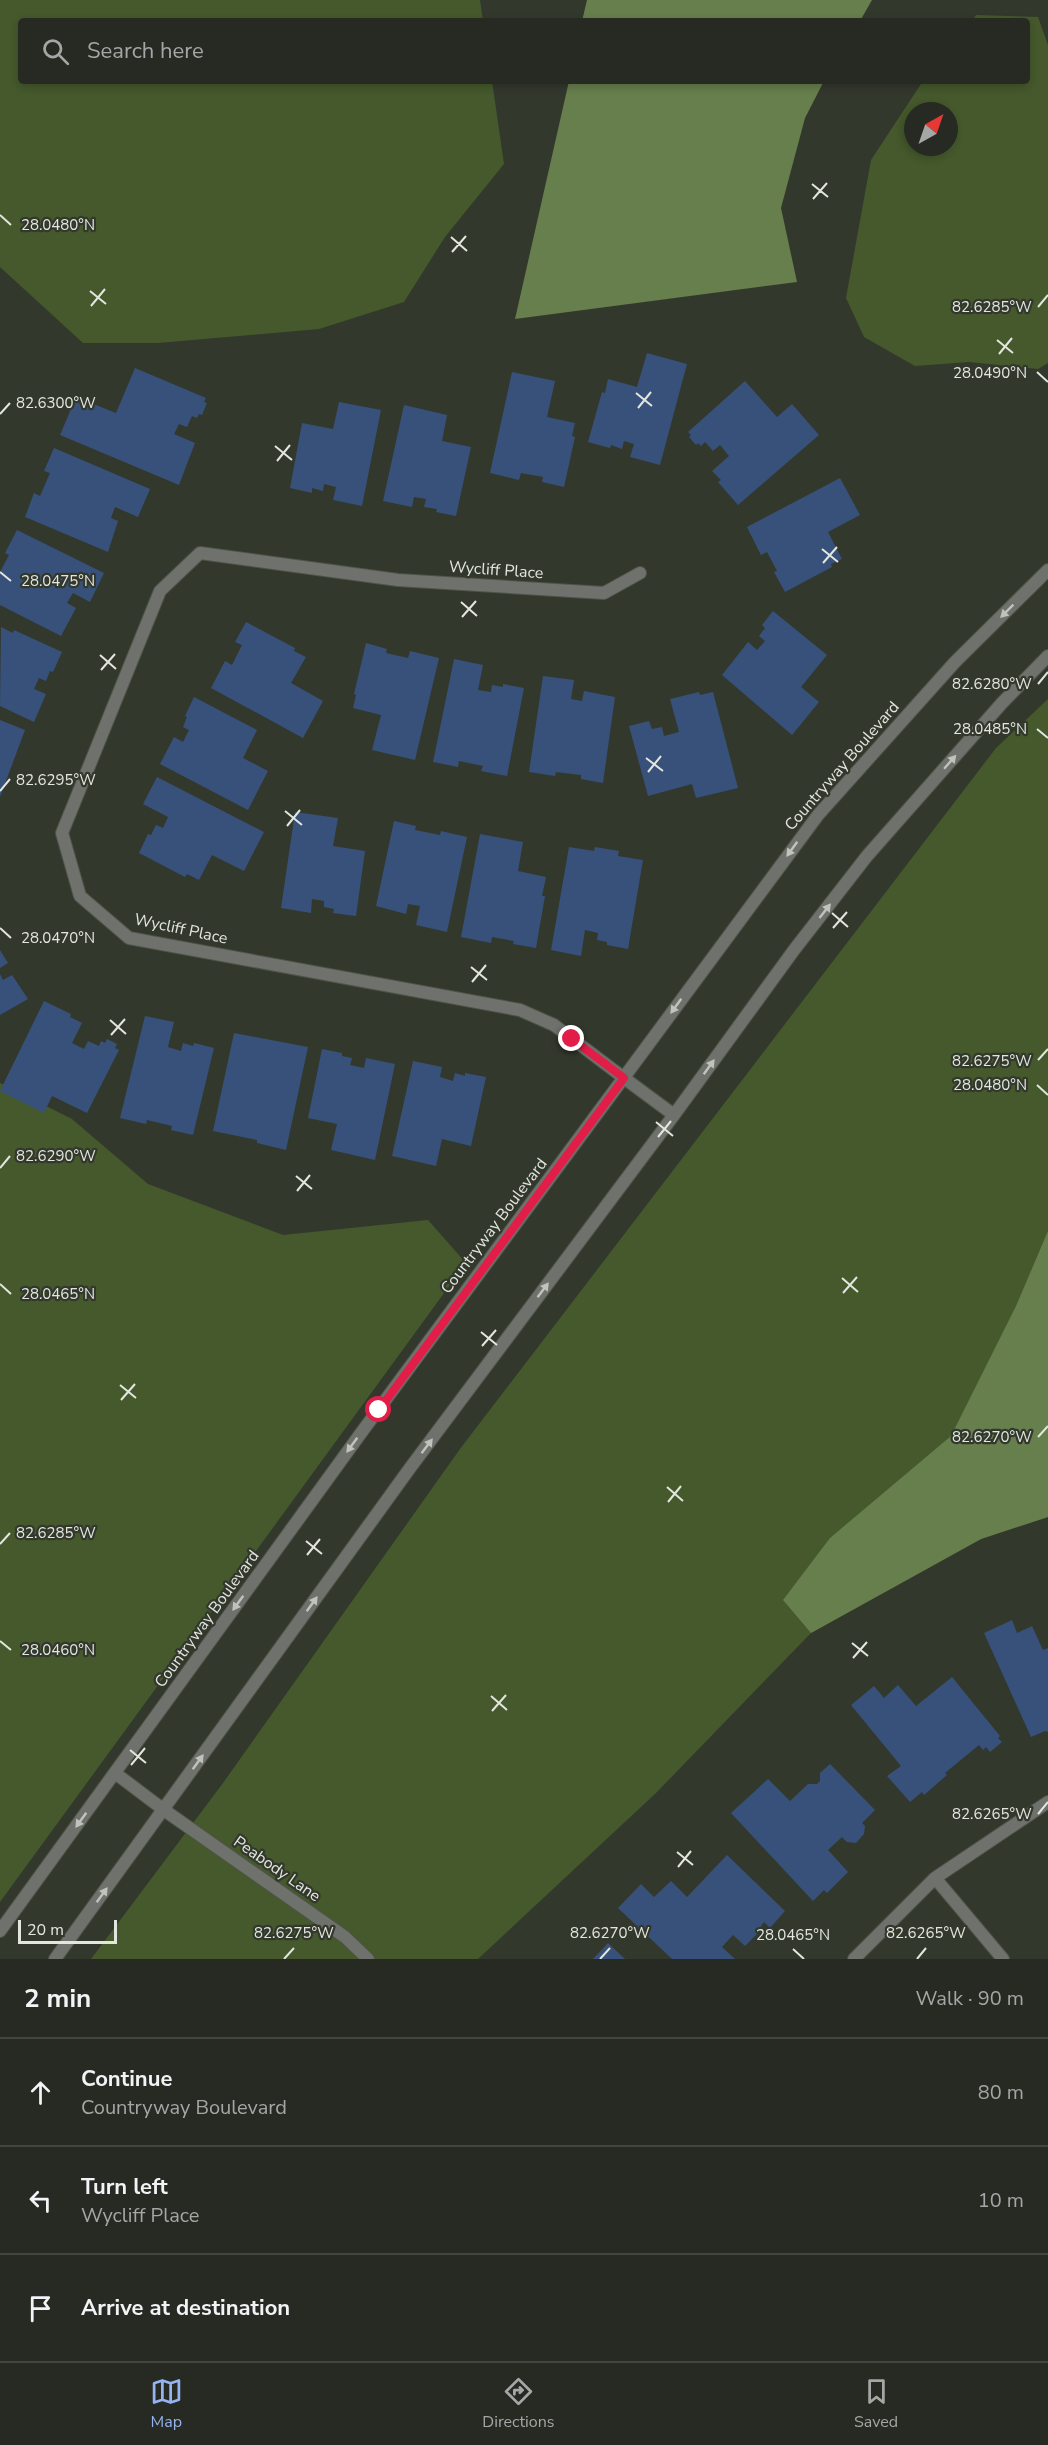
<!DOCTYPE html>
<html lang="en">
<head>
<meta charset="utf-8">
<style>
	:root { --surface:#262a22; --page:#32362f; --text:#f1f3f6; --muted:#a4a7a5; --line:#424640; --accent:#95b2f1 }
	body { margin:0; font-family:"Nunito Sans",sans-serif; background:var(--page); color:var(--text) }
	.compass { position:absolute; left:904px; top:102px; width:54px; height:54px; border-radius:50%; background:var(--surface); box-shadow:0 3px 9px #0003; rotate:40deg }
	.scale { position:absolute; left:18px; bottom:15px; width:99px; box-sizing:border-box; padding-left:6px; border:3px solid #e2e6df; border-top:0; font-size:16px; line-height:21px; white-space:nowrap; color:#e2e6df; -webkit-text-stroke:4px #33382d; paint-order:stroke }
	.stop { position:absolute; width:18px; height:18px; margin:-14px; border:4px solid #e11d48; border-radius:50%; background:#fff }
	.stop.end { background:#e11d48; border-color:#fff; box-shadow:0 2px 6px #0008 }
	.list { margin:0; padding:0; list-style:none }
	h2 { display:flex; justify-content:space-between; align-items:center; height:78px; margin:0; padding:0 24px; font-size:26px }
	h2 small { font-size:20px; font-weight:400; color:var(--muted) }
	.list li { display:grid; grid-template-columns:39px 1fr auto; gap:18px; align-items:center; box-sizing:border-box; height:108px; padding:0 24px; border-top:2px solid var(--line) }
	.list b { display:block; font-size:22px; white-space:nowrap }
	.list p { margin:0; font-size:20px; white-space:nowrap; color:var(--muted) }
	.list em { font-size:20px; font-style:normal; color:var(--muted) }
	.icon { flex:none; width:33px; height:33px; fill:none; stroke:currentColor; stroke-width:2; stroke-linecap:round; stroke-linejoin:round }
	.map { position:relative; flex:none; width:1048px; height:1959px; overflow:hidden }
	.search { position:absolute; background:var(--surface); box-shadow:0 3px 9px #0003; left:18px; right:18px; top:18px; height:66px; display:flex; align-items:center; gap:15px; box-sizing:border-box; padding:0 21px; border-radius:6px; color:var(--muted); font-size:22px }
	.sheet { height:402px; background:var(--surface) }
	nav { display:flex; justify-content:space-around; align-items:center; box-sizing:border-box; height:84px; border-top:2px solid var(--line); background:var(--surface); font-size:16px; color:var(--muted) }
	nav a { display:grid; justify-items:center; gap:3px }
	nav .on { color:var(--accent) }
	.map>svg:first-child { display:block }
</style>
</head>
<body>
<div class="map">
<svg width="1048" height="1959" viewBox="0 0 1048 1959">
	<rect width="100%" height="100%" fill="#33382d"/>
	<path fill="#45592c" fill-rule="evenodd" d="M0 0H480L483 21H21V81H492L504 164 445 237 404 302 319 329 158 343H83L0 267Z
		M976 15 1038 17 1048 45V363L1038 369 969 362 915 366 864 337 846 298 871 160 923 81H1027V21H972ZM913 111H949V147H913Z
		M1048 699V1517L981 1539 811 1633 656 1793 478 1959H91L223 1783 460 1449 996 748Z
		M0 1083 72 1119 148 1184 283 1235 428 1220 466 1263 0 1902Z"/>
	<path fill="#677e4d" d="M587 0H872L860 21H582Z
		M569 81H824L805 118 781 208 797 282 515 319Z
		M1048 1231V1517L981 1539 811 1633 783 1600 830 1538 951 1436 1016 1306Z"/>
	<path fill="#37517a" d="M647 353 687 364 660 465 630 457 634 444 624 441 622 449 611 445 610 448 588 442 602 392 605 393 608 379 637 387Z
		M135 368 206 398 204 402 207 403 202 415 199 414 197 418 192 416 187 427 179 424 174 434 195 443 179 485 60 435 76 397 116 413Z
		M512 372 555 381 547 417 575 423 572 436 575 437 564 487 542 482 543 477 521 473 519 480 490 473Z
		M745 381 777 417 792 404 819 435 738 505 718 482 721 480 712 471 729 456 720 445 713 451 705 442 701 446 698 443 696 445 689 437 691 435 688 432Z
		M339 402 381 410 362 506 333 500 336 487 324 484 323 491 312 488V493L290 488 302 423 333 429Z
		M404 405 447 415 442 441 471 447 456 516 436 512 437 509 424 507 426 499 414 497 412 507 383 501Z
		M54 448 150 489 138 517 115 507 111 518 118 521 108 552 25 517 34 493 40 496 50 473 44 471Z
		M840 478 860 515 828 532 842 559 831 564 832 567 785 592 774 572 777 571 767 552 761 555 747 527Z
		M17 530 104 573 90 602 73 593 67 603 76 608 61 636 0 605V572L9 555 5 553Z
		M773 611 827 655 801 687 819 702 792 735 722 675 748 642 757 650 765 641 759 636 765 628 762 625Z
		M246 622 295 648 294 651 306 657 291 683 323 701 303 738 211 688 225 661 232 665 242 645 235 642Z
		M1 627 13 633 14 630 62 652 53 672 50 671 46 681 39 678 34 689 46 694 34 722 0 706Z
		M366 643 387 649 386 653 408 658 410 651 439 658 415 760 372 750 381 715 353 708 356 695 354 694Z
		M454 659 483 665 478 690 491 692 492 685 503 687V684L524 688 507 776 481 771 483 766 459 761 458 767 433 762Z
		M543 676 574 680 571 699 582 701 584 691 615 697 603 783 581 779V775L556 772 555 776 529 772Z
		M699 692 700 695 713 692 738 788 696 798 692 784 648 796 629 726 649 721 652 729 662 727 664 736 679 732 670 699Z
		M194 697 257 730 243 758 268 771 248 810 160 764 174 737 183 742 189 730 183 727 187 717 185 716Z
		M0 720 25 730 0 797Z
		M157 777 264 832 244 871 212 855 199 880 187 874 185 877 139 853 148 834 151 835 156 825 163 828 168 817 143 804Z
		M295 812 338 818 333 846 365 851 356 916 333 913 334 909 324 907V901L312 899 311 913 281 908Z
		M394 821 416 826 415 830 440 835 441 831 467 837 447 932 416 925 420 906 408 904 406 914 376 906Z
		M480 834 523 842 518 871 546 877 542 896H545L536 948 513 944 514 941 492 937 491 943 461 937Z
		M569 847 594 851 595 847 619 851 618 856 643 860 628 949 607 945V942L597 940 598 933 585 930 581 956 551 950Z
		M0 950 8 963 0 968Z
		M0 974 3 980 12 975 28 999 0 1015Z
		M44 1001 71 1014 70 1017 82 1023 72 1043 84 1049 88 1041 99 1046 101 1041 105 1043 107 1039 117 1044 115 1048 119 1050 87 1113 52 1096 44 1113 0 1091Z
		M145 1016 174 1022 168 1047 181 1051 183 1043 193 1046 194 1043 214 1048 193 1135 171 1130 172 1126 147 1120 146 1124 120 1118Z
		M234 1033 308 1047 286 1150 257 1143V1140L213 1131Z
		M322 1049 342 1053V1056L352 1058 350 1065 364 1068 366 1058 395 1064 375 1160 331 1150 337 1124 308 1118Z
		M413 1061 442 1067 440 1077 453 1081 455 1073 465 1076V1073L486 1077 471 1146 442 1139 436 1166 392 1156Z
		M1012 1620 1017 1633 1032 1626 1043 1650 1048 1648V1732L1045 1731 1031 1737 984 1633Z
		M952 1677 1000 1736 998 1738 1002 1742 990 1752 986 1747 983 1750 979 1745 945 1773 947 1775 924 1795 922 1792 910 1802 887 1776 901 1766 851 1705 874 1686 884 1698 898 1685 916 1706Z
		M830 1764 875 1810 862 1823 865 1826 864 1834 856 1843 847 1842 842 1837 828 1850 848 1872 827 1893 824 1890 813 1901 731 1813 768 1779 790 1801 808 1784H817L820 1781V1773Z
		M727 1855 785 1911 770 1928 764 1922 761 1926 763 1928 745 1946 733 1935 722 1947 735 1959H672L618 1908 641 1884 654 1897 671 1881 687 1897Z
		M608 1943 625 1959H593Z"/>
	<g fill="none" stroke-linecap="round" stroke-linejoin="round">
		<defs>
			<path id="minor" d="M624 1078 554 1025 520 1010 129 938 80 896 62 833 160 591 200 553 398 580 604 593 640 573
				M164 1810 345 1937 368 1959
				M935 1878 1003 1959
				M854 1959 935 1878 1048 1802"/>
			<path id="tertiary" d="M624 1078 674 1115
				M115 1773 164 1810
				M0 1931 361 1433 818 815 955 662 1048 570
				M55 1959 410 1468 674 1115 794 950 867 856 1002 703 1048 656"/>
		</defs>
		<use href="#minor" stroke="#4f5449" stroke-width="14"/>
		<use href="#tertiary" stroke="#4f5449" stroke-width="14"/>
		<use href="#minor" stroke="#6f726c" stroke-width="12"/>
		<use href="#tertiary" stroke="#6f726c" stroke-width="12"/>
	</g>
	<defs><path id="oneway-solid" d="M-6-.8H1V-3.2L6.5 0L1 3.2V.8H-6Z" transform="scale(1.5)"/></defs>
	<g fill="#c0c3bc">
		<use href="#oneway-solid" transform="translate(1007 611) rotate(135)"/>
		<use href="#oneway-solid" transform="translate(950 762) rotate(-49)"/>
		<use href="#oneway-solid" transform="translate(792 849) rotate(126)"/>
		<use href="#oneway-solid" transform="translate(825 911) rotate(-52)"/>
		<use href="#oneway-solid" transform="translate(676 1006) rotate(126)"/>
		<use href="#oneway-solid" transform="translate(709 1067) rotate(-54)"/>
		<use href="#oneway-solid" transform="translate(543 1290) rotate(-53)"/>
		<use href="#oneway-solid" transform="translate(352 1445) rotate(126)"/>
		<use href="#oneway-solid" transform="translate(427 1446) rotate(-53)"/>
		<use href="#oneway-solid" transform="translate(238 1603) rotate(126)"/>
		<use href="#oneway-solid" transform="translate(312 1604) rotate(-54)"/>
		<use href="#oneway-solid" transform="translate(198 1762) rotate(-54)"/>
		<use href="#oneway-solid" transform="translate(81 1820) rotate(126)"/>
		<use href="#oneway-solid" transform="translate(102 1895) rotate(-54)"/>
	</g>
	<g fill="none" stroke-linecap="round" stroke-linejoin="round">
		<path stroke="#e11d48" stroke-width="8" d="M379 1410 624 1078 572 1039"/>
	</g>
	<path fill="none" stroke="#e2e6df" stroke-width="2" d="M812 184 828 197M813 199 827 183M0 215 11 225M451 237 467 251M452 252 466 236M90 291 106 304M91 306 105 289M1038 307 1048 295M997 340 1013 353M999 354 1012 338M1037 372 1048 382M636 393 652 406M638 408 651 392M0 414 10 403M275 446 292 460M277 461 290 445M822 549 838 562M823 563 837 547M0 572 11 581M461 602 477 616M462 617 476 601M100 655 116 669M101 670 115 654M1038 684 1048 672M1037 729 1048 738M646 758 663 771M648 772 661 756M0 791 10 779M285 811 302 825M287 826 300 810M832 913 848 927M0 928 11 938M833 928 847 912M471 967 487 980M472 982 486 965M110 1020 126 1034M111 1035 125 1019M1038 1060 1048 1049M1037 1085 1048 1095M656 1122 673 1136M658 1137 671 1121M0 1168 10 1156M296 1176 312 1189M297 1191 310 1175M842 1278 858 1292M0 1284 11 1294M843 1293 857 1277M481 1332 497 1345M482 1346 496 1330M120 1385 136 1398M121 1400 135 1384M1038 1437 1048 1426M667 1487 683 1501M668 1502 681 1486M306 1541 322 1554M0 1544 10 1533M307 1555 320 1539M0 1641 11 1650M852 1643 868 1656M853 1658 867 1642M491 1696 507 1710M492 1711 506 1695M130 1750 146 1763M131 1765 145 1748M1038 1814 1048 1802M677 1852 693 1865M678 1867 691 1851M793 1949 804 1959M284 1959 294 1948M600 1959 610 1948M917 1959 926 1948"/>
	<g text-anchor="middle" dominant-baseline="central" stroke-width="4.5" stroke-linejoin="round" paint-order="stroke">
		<g font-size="16" fill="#e2e6df" stroke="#33382d">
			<text transform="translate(496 570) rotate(4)">Wycliff Place</text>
			<text transform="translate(842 766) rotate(-49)">Countryway Boulevard</text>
			<text transform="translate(181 929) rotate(12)">Wycliff Place</text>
			<text transform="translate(494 1226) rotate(-53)">Countryway Boulevard</text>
			<text transform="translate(207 1619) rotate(-54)">Countryway Boulevard</text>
			<text transform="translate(277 1869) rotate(35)">Peabody Lane</text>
		</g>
	</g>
	<g font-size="15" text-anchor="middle" fill="#e2e6df" stroke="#33382d" stroke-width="4.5" stroke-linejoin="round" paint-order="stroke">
		<text x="58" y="230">28.0480°N</text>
		<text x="992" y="312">82.6285°W</text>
		<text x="990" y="378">28.0490°N</text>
		<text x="56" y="408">82.6300°W</text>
		<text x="58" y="586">28.0475°N</text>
		<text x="992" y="689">82.6280°W</text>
		<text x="990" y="734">28.0485°N</text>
		<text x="56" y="785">82.6295°W</text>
		<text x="58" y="943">28.0470°N</text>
		<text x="992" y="1066">82.6275°W</text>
		<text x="990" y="1090">28.0480°N</text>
		<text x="56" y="1161">82.6290°W</text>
		<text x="58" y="1299">28.0465°N</text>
		<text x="992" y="1442">82.6270°W</text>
		<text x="56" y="1538">82.6285°W</text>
		<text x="58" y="1655">28.0460°N</text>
		<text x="992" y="1819">82.6265°W</text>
		<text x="294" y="1938">82.6275°W</text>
		<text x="610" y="1938">82.6270°W</text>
		<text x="926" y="1938">82.6265°W</text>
		<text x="793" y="1940">28.0465°N</text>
	</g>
</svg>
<svg class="compass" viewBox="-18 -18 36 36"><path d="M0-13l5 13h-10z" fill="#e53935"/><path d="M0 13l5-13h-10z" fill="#a4a7a5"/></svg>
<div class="scale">20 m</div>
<div class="stop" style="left:379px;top:1410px"></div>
<div class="stop end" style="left:572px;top:1039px"></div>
<div class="search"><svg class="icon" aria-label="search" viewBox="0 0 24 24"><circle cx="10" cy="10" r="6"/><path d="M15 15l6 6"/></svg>Search here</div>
</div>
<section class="sheet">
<h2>2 min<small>Walk · 90 m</small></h2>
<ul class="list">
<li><svg class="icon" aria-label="ahead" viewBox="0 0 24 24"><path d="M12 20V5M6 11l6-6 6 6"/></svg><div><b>Continue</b><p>Countryway Boulevard</p></div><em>80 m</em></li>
<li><svg class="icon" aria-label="left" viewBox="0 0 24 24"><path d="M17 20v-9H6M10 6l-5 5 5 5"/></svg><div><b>Turn left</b><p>Wycliff Place</p></div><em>10 m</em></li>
<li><svg class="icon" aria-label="arrive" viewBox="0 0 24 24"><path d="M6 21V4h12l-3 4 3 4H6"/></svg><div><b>Arrive at destination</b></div></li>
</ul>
</section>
<nav>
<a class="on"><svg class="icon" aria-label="map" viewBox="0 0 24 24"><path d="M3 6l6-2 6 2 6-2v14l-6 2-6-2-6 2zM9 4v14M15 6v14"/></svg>Map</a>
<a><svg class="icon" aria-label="directions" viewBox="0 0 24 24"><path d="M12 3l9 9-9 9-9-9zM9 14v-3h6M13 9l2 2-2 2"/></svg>Directions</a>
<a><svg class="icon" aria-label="saved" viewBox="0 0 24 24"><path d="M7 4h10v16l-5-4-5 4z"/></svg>Saved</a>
</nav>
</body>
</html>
